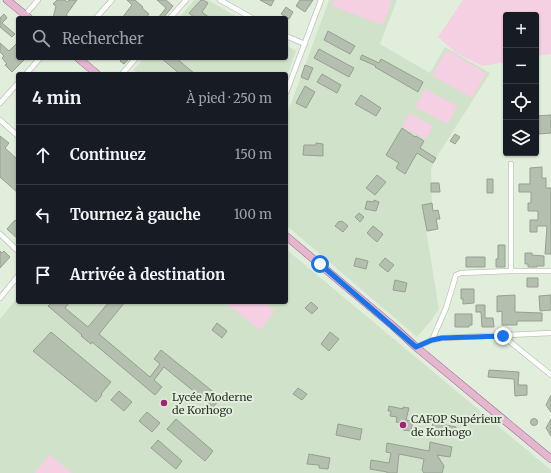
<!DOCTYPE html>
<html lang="fr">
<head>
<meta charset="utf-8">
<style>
	:root { --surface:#171b24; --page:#242831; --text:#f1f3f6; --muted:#9ea1a6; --line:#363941 }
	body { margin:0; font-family:Merriweather,serif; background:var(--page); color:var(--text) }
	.controls { position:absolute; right:12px; top:12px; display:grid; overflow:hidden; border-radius:4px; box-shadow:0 1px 3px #0004 }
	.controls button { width:36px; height:36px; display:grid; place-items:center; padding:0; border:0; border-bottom:1px solid var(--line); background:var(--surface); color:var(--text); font:20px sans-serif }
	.stop { position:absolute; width:12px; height:12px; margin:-9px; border:3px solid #1a73e8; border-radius:50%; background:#fff }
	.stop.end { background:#1a73e8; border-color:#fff; box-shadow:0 1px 4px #0008 }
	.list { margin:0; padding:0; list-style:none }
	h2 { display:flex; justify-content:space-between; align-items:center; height:52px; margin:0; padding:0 16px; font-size:17px }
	h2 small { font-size:13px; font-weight:400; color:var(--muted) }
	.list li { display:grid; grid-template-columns:26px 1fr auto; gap:12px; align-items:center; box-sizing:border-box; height:60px; padding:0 16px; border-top:1px solid var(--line) }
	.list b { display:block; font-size:15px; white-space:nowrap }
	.list em { font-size:13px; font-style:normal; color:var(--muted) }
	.icon { flex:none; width:22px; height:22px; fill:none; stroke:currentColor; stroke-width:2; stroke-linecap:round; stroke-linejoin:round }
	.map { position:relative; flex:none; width:551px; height:473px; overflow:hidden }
	.search { position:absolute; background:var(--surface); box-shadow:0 1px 3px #0004; left:16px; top:16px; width:272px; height:44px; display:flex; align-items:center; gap:10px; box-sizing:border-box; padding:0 14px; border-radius:4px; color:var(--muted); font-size:15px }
	.panel { position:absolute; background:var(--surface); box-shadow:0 1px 3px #0004; left:16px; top:72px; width:272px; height:232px; border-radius:4px }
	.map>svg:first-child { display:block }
</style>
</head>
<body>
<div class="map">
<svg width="551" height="473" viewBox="0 0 551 473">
	<rect width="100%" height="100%" fill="#e2eedc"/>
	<path fill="#d1e2ca" d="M194 0H208L239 18H179Z
		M329 0H397L380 44 430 73 445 47 490 73 436 158 433 163 431 171 432 203 422 205 439 309 430 322 417 337 286 225V117Z
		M286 45 296 51 286 78V74H138L133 70 144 58H286Z
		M286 249 551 470V473H0V319L18 297V302H286Z"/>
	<path fill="#f5cfe2" d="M334 0H392L383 25 332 6Z
		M463 0H551V54L536 56V15H506V62L482 66 456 53 438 37Z
		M447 50 486 73 472 98 432 75Z
		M425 89 457 106 448 124 415 107Z
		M410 113 433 126 426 139 402 127Z
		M229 302H263L275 311 260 330 227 304Z
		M50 455 72 473H34Z"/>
	<path fill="#b4bfaf" stroke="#95a090" d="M57 0H65L67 2 69 0H77L66 15 70 18H53L56 6 53 4Z
		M127 0H135L143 7 142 8 149 14 146 18H122L132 5Z
		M157 0H166L173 6 163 18H158L166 8Z
		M201 0H203L208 3 202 12 210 18H195L189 13Z
		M260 0H274L271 6Z
		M300 0H313L305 12 296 6Z
		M286 7 293 12 289 19 281 14Z
		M4 14 7 18 2 23 15 34 12 37 0 27V18Z
		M328 31 355 46 350 54 324 40Z
		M18 42V58H26L12 72 5 65 7 64 2 58 4 56 0 52V43L9 51Z
		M319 49 354 68 349 77 314 58Z
		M362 55 379 63 381 59 423 82 418 92 375 67 376 66 360 59Z
		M123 58H130L124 64 120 61Z
		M161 58H176L195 74H180Z
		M305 65 313 68 308 80 301 77Z
		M322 74 341 85 337 93 317 82Z
		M305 86 315 92 306 108 296 103Z
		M361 95 381 108 376 116 355 104Z
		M551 115V133L539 134V132H536V116Z
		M402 128 415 137 416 136 424 141 420 148 436 158 433 163 417 153 405 174 396 168 399 163 386 155Z
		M455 134 460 137 455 144 450 141Z
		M0 136 9 143 5 148 18 160V193L0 177Z
		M316 143 323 144V156L303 155 304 145H316Z
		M542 167V178H546V188H551V254H545L547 226H537V232H530V220H538V211H528V203H531V192H519V184H530V168Z
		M377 175 386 182 375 195 366 188Z
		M487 179H493V193H487Z
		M431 183H439L440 192H431Z
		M374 200 379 202 376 211 365 209 367 201 374 202Z
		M432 203 433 211 438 210 440 219H436L438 229 427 231 422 205Z
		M359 213 364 217 360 222 355 217Z
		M15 220 18 223V239L7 229Z
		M339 221 340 222 342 221 348 226 343 232 335 226Z
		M373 226 383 234 377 242 367 233Z
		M498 245H505V267H496V259H498Z
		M0 251 2 253 4 251 10 257 0 268Z
		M525 253H532V255L544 256V266H537V267H528V264H525Z
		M466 257H485V267H466Z
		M356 258 368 261 366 269 354 266Z
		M385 258 394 265 388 272 379 265Z
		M527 278H538V287H527Z
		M395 280 407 283 405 292 393 290Z
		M461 289H474V303L463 304V299H461Z
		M515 295V312L542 313V321H517V325H502V311L497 312V296Z
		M551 295V310L540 311 539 296Z
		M52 302H70L65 308 88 327 109 302H125L99 334 150 377 160 364 154 359 161 350 221 398 213 407 164 367 154 380 162 387 155 395 92 342 91 344 81 336 82 335 48 306Z
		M311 302 318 308 312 314 305 308Z
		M476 305H485V318H493L494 327H482L481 312H476Z
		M455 314H472V325H469V327H455Z
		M217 323 227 331 222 338 212 330Z
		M51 332 111 382 101 394 102 395 96 402 33 351Z
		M330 332 339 339 329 351 321 344Z
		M489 370 519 372 518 385H527V395L515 396 514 379 488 377Z
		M298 388 307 394 302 400 293 394Z
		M119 391 132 402 124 411 111 400Z
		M551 395V412L546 405Z
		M389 406 403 409V407L409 408 406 420 413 421 411 431 403 430 404 423 396 422 397 417 390 416 391 411H388Z
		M147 412 160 423 152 432 139 421Z
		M436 414 442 415 441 424 456 427 454 437 431 433 433 423H435Z
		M530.5 422a3.5 3.5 0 1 1 7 0a3.5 3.5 0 1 1-7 0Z
		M176 419 213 451 205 461 167 429Z
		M551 419V436L546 428Z
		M338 424 362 429 360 440 336 435Z
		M158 440 182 461 176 469 151 448Z
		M430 442 452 447 450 457 437 455 444 466 442 473H424L422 470 424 459 399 454 397 473H387V472L370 469 371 460 389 463 391 453 386 452 387 443 429 451Z
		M309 454 330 458 328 469 319 468V465L307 464Z"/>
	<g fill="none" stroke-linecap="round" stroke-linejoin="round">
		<defs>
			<path id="street" d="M220 0 252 18
				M25 15 38 0
				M96 18 112 0
				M170 18 186 0
				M286 36 305 44
				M26 74 40 58
				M122 74 136 58
				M286 93 321 0
				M0 103 18 83
				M0 120 18 136
				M511 164V271
				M0 234 18 251
				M0 298 18 276
				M503 336 551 375
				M432 340 446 308 456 275 461 273 511 271H551
				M416 347 432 340 442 338 551 333"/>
			<path id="primary" d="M7 0 29 18
				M78 58 97 74
				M286 236 393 326 416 347 551 459"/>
		</defs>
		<use href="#street" stroke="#bbc6b6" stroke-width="6"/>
		<use href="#primary" stroke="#986981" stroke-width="8"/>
		<use href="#street" stroke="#fff" stroke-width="4.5"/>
		<use href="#primary" stroke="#e4b6cf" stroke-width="7"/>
	</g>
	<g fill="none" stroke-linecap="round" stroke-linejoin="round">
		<path stroke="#1a73e8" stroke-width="5" d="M320 264 416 347 432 340 442 338 503 336"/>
	</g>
	<g fill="#a22273" stroke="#e2eedc" stroke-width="1.5">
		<circle cx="164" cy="403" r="4"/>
		<circle cx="403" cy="425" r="4"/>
	</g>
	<g text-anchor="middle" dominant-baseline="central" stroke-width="4" stroke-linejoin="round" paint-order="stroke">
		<g font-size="11" fill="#2d322b" stroke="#e2eedc" text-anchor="start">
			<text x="172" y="397">Lycée Moderne<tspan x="172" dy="13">de Korhogo</tspan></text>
			<text x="411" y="419">CAFOP Supérieur<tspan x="411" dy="13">de Korhogo</tspan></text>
		</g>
	</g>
</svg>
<div class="controls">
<button>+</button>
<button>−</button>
<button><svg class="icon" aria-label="locate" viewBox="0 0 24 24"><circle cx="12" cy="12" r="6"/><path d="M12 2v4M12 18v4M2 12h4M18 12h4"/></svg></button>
<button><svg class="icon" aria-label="layers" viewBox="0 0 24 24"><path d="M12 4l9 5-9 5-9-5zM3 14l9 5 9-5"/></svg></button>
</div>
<div class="stop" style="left:320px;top:264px"></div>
<div class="stop end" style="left:503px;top:336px"></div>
<div class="search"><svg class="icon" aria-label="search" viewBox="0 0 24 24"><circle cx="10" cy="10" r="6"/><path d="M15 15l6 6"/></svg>Rechercher</div>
<section class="panel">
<h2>4 min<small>À pied · 250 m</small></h2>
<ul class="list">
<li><svg class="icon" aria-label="ahead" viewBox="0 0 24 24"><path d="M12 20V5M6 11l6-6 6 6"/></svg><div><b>Continuez</b></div><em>150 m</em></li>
<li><svg class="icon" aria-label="left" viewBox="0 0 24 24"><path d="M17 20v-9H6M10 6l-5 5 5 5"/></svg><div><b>Tournez à gauche</b></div><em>100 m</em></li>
<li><svg class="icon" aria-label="arrive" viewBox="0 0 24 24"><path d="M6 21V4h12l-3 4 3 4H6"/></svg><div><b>Arrivée à destination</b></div></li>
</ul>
</section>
</div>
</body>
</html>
